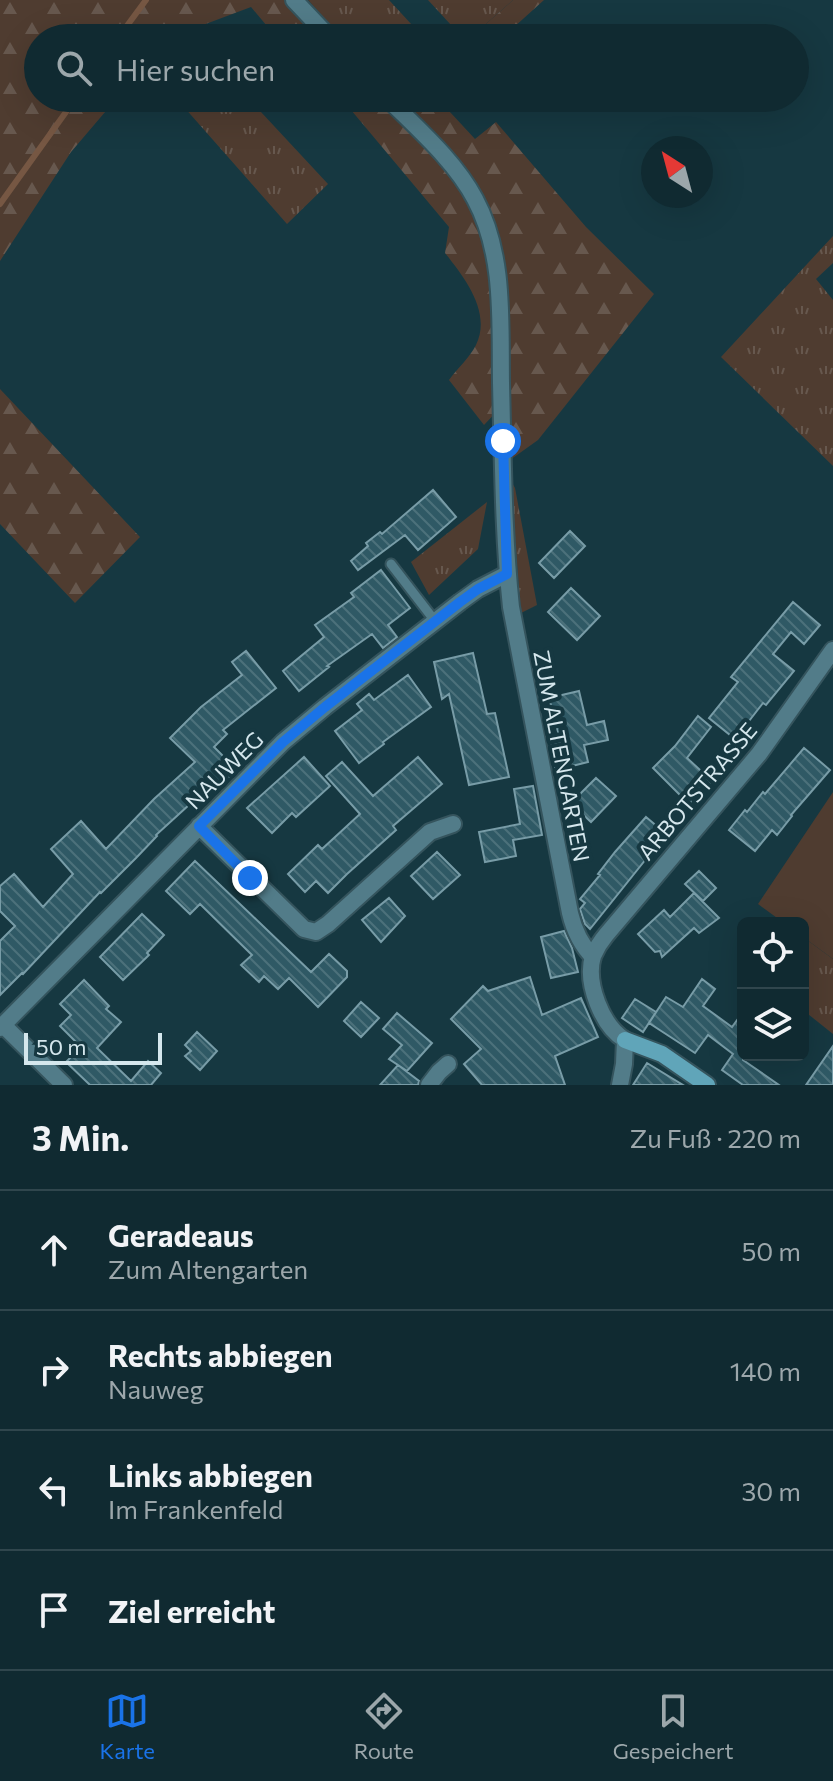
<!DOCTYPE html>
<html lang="de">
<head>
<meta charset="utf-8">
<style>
	:root { --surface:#102a31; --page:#193239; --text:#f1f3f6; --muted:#9ca7ab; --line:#30464d; --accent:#1a73e8 }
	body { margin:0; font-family:Commissioner,sans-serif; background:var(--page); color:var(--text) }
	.controls { position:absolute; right:24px; bottom:24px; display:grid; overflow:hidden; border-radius:12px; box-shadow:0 8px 32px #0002 }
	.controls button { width:72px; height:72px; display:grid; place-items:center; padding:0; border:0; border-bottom:2px solid var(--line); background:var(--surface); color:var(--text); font:40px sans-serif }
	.compass { position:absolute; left:641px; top:136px; width:72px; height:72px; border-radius:50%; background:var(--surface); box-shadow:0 8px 32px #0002; rotate:324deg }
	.scale { position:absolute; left:24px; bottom:20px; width:138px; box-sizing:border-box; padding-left:8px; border:4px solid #d5e7ed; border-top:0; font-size:22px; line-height:28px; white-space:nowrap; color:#d5e7ed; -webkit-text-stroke:6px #163841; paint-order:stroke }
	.stop { position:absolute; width:24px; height:24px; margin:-18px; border:6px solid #1a73e8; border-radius:50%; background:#fff }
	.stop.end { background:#1a73e8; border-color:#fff; box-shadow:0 2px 8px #0008 }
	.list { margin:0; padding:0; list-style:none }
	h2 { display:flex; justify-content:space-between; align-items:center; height:104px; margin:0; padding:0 32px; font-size:34px }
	h2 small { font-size:26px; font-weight:400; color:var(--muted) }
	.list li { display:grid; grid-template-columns:52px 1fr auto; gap:24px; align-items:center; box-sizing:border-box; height:120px; padding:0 32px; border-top:2px solid var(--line) }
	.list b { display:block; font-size:30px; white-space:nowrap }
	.list p { margin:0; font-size:26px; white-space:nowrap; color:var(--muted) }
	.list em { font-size:26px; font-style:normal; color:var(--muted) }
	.icon { flex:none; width:44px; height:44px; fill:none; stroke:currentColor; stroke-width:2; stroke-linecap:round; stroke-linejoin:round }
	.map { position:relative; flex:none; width:833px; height:1085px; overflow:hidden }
	.search { position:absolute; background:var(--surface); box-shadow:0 8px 32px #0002; left:24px; right:24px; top:24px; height:88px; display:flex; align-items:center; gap:20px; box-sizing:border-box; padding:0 28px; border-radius:44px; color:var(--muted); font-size:30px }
	.sheet { height:584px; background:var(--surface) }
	nav { display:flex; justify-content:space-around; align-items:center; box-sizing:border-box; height:112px; border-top:2px solid var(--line); background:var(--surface); font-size:22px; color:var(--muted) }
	nav a { display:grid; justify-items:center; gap:4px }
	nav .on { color:var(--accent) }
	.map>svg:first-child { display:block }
</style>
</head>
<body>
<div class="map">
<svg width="833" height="1085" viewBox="0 0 833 1085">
	<defs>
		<pattern id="grass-tufts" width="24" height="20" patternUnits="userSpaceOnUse" patternTransform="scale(2)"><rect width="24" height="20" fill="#4f3c30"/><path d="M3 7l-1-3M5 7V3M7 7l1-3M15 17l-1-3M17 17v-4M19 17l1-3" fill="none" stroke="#67584e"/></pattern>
		<pattern id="forest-firs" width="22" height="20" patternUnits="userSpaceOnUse" patternTransform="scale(2)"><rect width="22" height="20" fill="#4f3c30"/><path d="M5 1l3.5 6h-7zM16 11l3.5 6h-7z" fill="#67584e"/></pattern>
		<pattern id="building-back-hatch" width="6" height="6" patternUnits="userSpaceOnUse" patternTransform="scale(2)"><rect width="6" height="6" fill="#2f5965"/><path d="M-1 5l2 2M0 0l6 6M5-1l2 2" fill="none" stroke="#4c717b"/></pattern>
	</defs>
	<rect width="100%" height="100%" fill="#163841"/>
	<path fill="url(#grass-tufts)" d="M308 0H389L424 38H342Z
		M428 0H513L470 38H463Z
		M176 98H248L328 184 287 224Z
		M833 236V263L816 279 833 300V466L721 357Z
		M510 479 515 488 537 605 521 613Z
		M487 502 478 549 429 595 411 562Z
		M803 937 833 959V1034L803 1010Z"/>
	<path fill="url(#forest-firs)" d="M0 0H307L342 38H277L251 7 187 31 179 38H38V98H117L71 152 0 261Z
		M513 0H544L502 38H470Z
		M341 98H437L475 139 496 122 586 227 654 294 538 440 510 460 501 407 484 425 449 380C457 369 470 357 476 345 492 312 464 277 445 253L449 227Z
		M0 389 140 537 75 603 0 524Z"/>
	<path fill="#4f3c30" d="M833 792V959L803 937V923H784L758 904Z"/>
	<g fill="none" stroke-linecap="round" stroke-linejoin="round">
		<path stroke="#765743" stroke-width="6" d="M118 38 146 0
			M0 204 76 98"/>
	</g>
	<path fill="url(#building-back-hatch)" stroke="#789ca7" stroke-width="2" d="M433 490 456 517 418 550 405 535 358 570 351 561 368 546 366 543 380 532 382 534Z
		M570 531 585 546 554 578 539 563Z
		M381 570 410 608 388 625 397 637 383 648 372 634 327 666 329 667 299 691 283 671 324 637 315 625 354 597 351 593Z
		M571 588 600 616 577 640 548 612Z
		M793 602 820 625 804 644 791 632 773 654 794 671 766 705 763 703 735 739 709 718 738 682 731 677Z
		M246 651 276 688 223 730 227 734 214 747 236 769 217 789 212 784 156 835 157 836 136 858 101 893 100 892 23 974 22 973 0 995V941L15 926 0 911V886L14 874 43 907 73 874 51 849 81 821 106 849 154 799 195 762 170 738 201 707 242 675 232 662Z
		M473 653 487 714 495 713 509 777 469 785 449 694 442 699 434 662Z
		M408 675 431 707 383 742 384 744 359 763 335 731 362 710 357 704 369 694 374 700Z
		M579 691 587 725 604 721 608 740 584 745 588 762 556 770 550 746 561 743 549 698Z
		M698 716 711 727 687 758 712 781 689 804 653 768 675 746Z
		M804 748 830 770 791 815 792 816 777 835 772 830 755 851 729 830 745 810 747 812 763 792 765 794Z
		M304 757 330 786 296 817 292 813 272 833 247 808Z
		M418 757 442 784 393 826 396 830 347 874 328 893 316 881 305 892 288 874 318 845 322 849 360 814 326 776 342 762 373 796Z
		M596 778 616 796 591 822 571 803Z
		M533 786 542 835 513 840 516 856 485 862 479 832 520 824 514 789Z
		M646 817 666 834 590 929 585 924 580 909 585 903 580 899 600 875 598 874 615 852Z
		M437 852 460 875 433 899 411 876Z
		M195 861 311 972 329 954 347 971V977L318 1007 289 978 278 989 264 976 259 982 241 965 252 955 200 904 190 914 166 891Z
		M699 871 716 888 703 901 685 884Z
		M694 893 719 918 699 933 694 928 662 957 660 951 655 952 638 934 664 910 670 917Z
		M389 898 405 916 381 942 362 920Z
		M142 914 164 935 147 953 149 955 123 980 100 957Z
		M564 931 572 948 578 972 551 978 541 937Z
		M530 977 542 1015 581 998 598 1037 555 1056 565 1085H482L464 1064 481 1049 451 1019 483 986 488 991Z
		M702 979 715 989 703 1006 732 1027 743 1012V1060L779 1085H743L722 1070 733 1054 708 1035 695 1053 649 1023 666 997 683 1007Z
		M84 980 109 1006 106 1009 121 1022 97 1048 131 1081 148 1061 161 1073 151 1085H90L66 1062 81 1047 60 1026 71 1015 60 1004Z
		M635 999 656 1012 643 1032 622 1018Z
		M361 1002 379 1018 361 1037 344 1021Z
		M397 1013 432 1043 407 1071 389 1059 402 1045 383 1029Z
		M197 1032 217 1051 200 1070 185 1056 191 1051 185 1045Z
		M833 1046V1085H806Z
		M647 1063 683 1085H633Z
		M398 1065 419 1081 418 1085H380Z"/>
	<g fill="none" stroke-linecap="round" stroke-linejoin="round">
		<defs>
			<path id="service" d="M391 564 435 621"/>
			<path id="minor" d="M199 826 304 929 316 932 328 924 430 832 453 824
				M3 1025 64 1085
				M0 1028 283 742 325 707 460 602 478 589 507 574
				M429 1085 439 1072 448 1064"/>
			<path id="tertiary" d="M294 0 330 38
				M387 98C417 128 455 161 475 199 505 255 500 321 501 383 503 458 503 533 511 607L570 913C574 930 580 944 593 957
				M620 1085 624 1064 625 1040C602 1026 585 983 593 956 596 949 601 941 606 935L759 754 833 650"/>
			<path id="secondary" d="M625 1040 662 1054 707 1085"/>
		</defs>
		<use href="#service" stroke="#35545d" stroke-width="13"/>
		<use href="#minor" stroke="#35545d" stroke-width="20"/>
		<use href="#tertiary" stroke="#35545d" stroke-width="20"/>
		<use href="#secondary" stroke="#35545d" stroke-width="20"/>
		<use href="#service" stroke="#527c89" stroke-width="9"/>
		<use href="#minor" stroke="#527c89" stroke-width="16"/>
		<use href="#tertiary" stroke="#527c89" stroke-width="16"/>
		<use href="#secondary" stroke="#60a5b9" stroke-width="16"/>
	</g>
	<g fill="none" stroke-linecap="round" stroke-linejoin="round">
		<path stroke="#1a73e8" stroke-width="10" d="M250 878 199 826 283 742 325 707 460 602 478 589 507 574 503 441"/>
	</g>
	<g text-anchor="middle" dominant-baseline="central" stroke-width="8" stroke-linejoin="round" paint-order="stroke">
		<g font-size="22" fill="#d5e7ed" stroke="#163841">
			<text transform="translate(562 756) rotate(79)">ZUM ALTENGARTEN</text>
			<text transform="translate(224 770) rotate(-45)">NAUWEG</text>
			<text transform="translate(697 791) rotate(-50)">ARBOTSTRASSE</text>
		</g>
	</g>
</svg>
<div class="controls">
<button><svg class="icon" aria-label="locate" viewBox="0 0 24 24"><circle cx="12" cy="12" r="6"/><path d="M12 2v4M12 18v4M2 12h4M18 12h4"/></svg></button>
<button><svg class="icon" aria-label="layers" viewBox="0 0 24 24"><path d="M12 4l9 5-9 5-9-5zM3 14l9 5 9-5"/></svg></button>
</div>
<svg class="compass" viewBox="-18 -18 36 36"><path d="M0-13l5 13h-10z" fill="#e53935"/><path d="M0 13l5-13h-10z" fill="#9ca7ab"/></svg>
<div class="scale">50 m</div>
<div class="stop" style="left:503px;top:441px"></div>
<div class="stop end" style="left:250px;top:878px"></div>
<div class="search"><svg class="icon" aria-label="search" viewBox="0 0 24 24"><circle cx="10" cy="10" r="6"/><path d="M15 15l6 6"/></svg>Hier suchen</div>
</div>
<section class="sheet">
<h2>3 Min.<small>Zu Fuß · 220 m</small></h2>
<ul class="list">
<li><svg class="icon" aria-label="ahead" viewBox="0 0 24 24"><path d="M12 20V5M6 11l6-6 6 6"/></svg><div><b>Geradeaus</b><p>Zum Altengarten</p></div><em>50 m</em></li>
<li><svg class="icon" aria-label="right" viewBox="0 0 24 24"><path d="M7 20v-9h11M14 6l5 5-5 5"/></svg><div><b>Rechts abbiegen</b><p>Nauweg</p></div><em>140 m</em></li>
<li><svg class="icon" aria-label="left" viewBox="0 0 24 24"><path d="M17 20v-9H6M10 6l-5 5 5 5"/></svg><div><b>Links abbiegen</b><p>Im Frankenfeld</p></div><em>30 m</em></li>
<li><svg class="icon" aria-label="arrive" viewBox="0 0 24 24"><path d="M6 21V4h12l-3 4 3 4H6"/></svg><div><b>Ziel erreicht</b></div></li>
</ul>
</section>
<nav>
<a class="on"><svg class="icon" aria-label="map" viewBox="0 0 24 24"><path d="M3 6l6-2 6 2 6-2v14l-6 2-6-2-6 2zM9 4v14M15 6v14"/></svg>Karte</a>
<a><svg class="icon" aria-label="directions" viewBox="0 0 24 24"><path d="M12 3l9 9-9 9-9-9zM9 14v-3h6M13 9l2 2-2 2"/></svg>Route</a>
<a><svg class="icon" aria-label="saved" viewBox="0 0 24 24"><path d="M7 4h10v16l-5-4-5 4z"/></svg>Gespeichert</a>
</nav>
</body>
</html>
